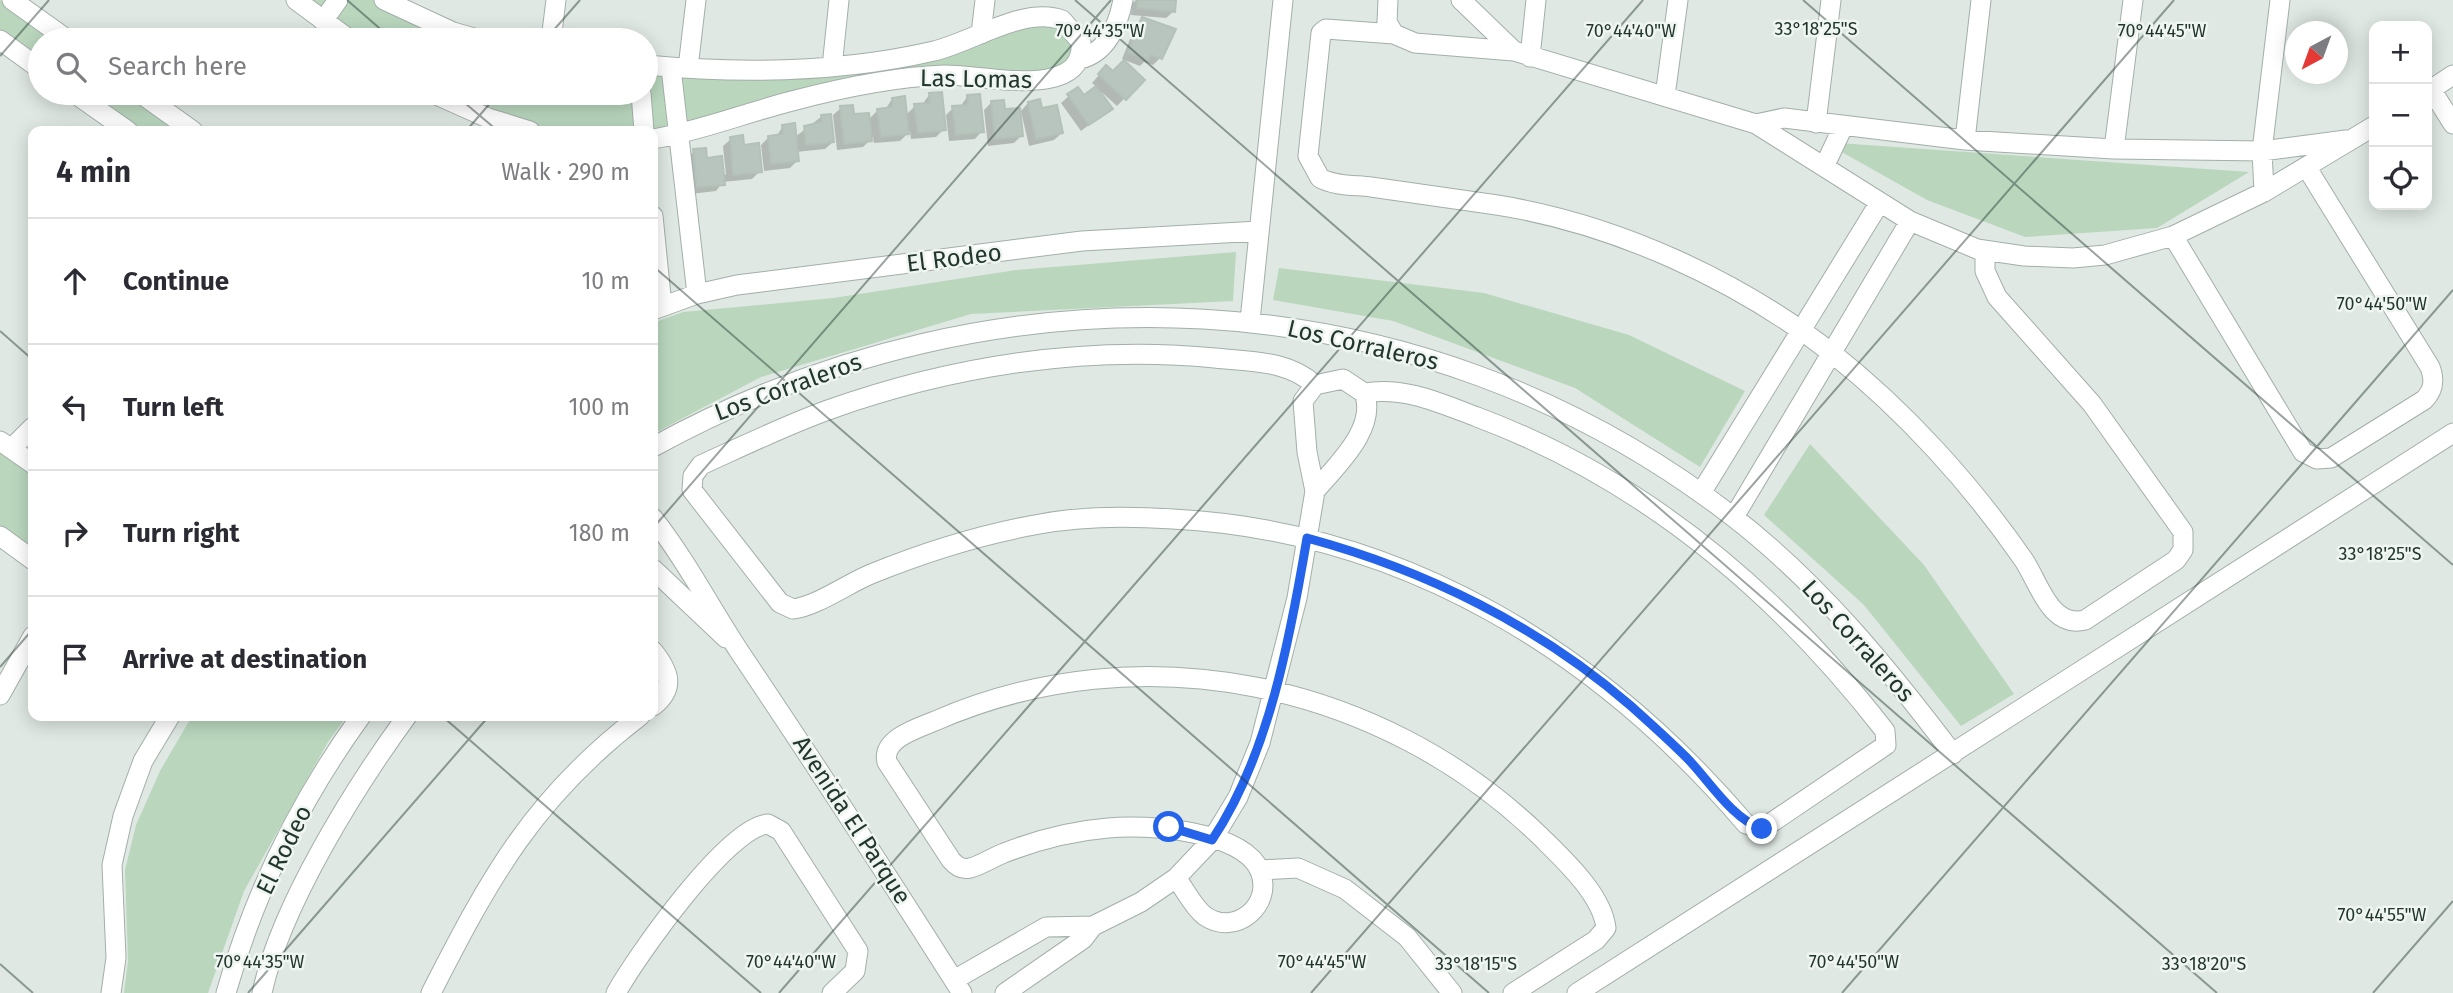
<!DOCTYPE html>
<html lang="en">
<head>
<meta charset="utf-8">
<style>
	:root { --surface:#fff; --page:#f7f7f7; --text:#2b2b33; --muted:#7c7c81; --line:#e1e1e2 }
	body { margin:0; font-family:"Fira Sans",sans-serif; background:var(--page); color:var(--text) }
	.controls { position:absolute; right:21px; top:21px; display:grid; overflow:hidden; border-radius:14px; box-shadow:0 4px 18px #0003 }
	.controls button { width:63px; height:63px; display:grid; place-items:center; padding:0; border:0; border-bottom:2px solid var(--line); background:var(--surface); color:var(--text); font:35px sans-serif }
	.compass { position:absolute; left:2285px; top:21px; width:63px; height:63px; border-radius:50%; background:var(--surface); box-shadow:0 4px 18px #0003; rotate:221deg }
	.stop { position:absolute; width:21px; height:21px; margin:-16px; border:5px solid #2563eb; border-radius:50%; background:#fff }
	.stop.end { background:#2563eb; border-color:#fff; box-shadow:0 2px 7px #0008 }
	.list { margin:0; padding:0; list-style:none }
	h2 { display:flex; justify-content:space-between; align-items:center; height:91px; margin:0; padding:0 28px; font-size:30px }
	h2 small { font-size:23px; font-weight:400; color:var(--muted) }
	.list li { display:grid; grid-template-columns:46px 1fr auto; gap:21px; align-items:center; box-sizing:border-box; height:126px; padding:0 28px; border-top:2px solid var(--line) }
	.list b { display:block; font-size:26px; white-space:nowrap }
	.list em { font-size:23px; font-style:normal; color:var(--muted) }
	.icon { flex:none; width:38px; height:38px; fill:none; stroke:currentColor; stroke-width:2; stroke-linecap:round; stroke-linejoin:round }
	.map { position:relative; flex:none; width:2453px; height:993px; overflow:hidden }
	.search { position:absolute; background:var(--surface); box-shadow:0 4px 18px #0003; left:28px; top:28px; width:630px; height:77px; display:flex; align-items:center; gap:18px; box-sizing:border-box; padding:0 24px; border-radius:38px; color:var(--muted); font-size:26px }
	.panel { position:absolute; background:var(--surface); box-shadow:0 4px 18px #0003; left:28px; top:126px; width:630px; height:595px; border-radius:14px }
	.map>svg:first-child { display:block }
</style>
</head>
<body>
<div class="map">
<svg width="2453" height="993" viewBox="0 0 2453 993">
	<rect width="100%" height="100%" fill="#dfe8e3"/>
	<path fill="#bad7be" d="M0 0 56 40H40V60L0 31Z
		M303 0H373L462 40H357Z
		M1029 23 1067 30 1075 57 1039 77 946 70 653 131H554L536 128 441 93H646V71L781 78Z
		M86 93H128L181 131H140Z
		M1824 142 2249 172 2157 228 2025 237 1927 200Z
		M1236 252 1233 301 971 314 761 377 653 434V323L683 312 833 298 1016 270Z
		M1279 268 1484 293 1629 335 1745 391 1700 467 1575 388 1393 321 1273 300Z
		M1810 444 1924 565 2014 694 1961 726 1864 605 1764 515Z
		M0 448 33 473V552L0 530Z
		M192 716H347L328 742 244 891 208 993H124L128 961 125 870 136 825 160 771Z"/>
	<path fill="#0003" d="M1136 0H1175L1174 11 1166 18 1131 15 1132 4Z
		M1142 19 1160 58 1153 65 1144 62 1140 66 1122 59 1135 27Z
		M1106 67 1113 73 1142 80 1117 106 1097 88 1110 109 1081 131 1061 103 1069 96 1083 97 1097 87 1092 83Z
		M929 95 944 129 936 137 911 139 910 131 900 141 874 143 873 137 863 147 837 150 833 115 841 108 852 116 868 120 878 110H885L892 99 905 116 915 106 922 105Z
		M967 97 982 131 975 139 949 141 946 115 953 108 960 107Z
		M991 103 1003 111 1021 136 1014 143 988 146 984 110Z
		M1028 103 1041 111 1062 133 1054 140 1029 146 1021 111Z
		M821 117 833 142 825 149 796 152 797 161 790 168 764 171 761 145 769 137H776L783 126 795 137Z
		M731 139 742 147 760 171 752 179 723 182 716 191 690 194 687 158 694 151 726 175 723 146Z"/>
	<path fill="#b8c5be" stroke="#b3c1b9" stroke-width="2" d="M1138 0H1176L1175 12 1137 8Z
		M1142 17 1176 29 1162 59 1151 55 1149 60 1128 52Z
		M1124 60 1145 80 1126 100 1098 74 1106 65 1113 71Z
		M1096 86 1113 109 1089 125 1067 94 1078 87 1084 95Z
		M942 92 946 130 918 133 914 104 930 103 929 93Z
		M980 94 984 132 956 135 952 106 968 105 967 95Z
		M905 96 909 134 881 137 877 109 893 107 892 98Z
		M1040 99 1042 108 1057 105 1063 133 1036 139 1028 102Z
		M1004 100 1005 109 1020 108 1023 136 995 139 991 101Z
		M853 105 854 114 869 113 872 141 844 144 840 106Z
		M831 114 834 142 806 145 804 126 822 122 821 115Z
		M795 123 799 161 771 164 768 136 783 134 782 125Z
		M743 135 744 145 759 143 762 172 733 175 730 137Z
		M706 148 707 158 722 156 725 185 697 187 693 149Z"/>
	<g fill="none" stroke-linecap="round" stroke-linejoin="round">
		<defs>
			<path id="street" d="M12 0 68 40
				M296 0 350 40
				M384 0 453 32 481 40
				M1388 0 1387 22 1394 34 1415 43 1514 51 1756 124 1910 221 1977 249 2024 256 2073 258 2105 255 2173 236 2264 192 2374 126
				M1461 0 1514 51
				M323 21 338 0
				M981 34 985 0
				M1394 34 1326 29 1321 33 1308 156 1320 178C1334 186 1355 185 1371 187 1413 193 1455 199 1497 205 1616 224 1738 280 1833 354 1905 411 1971 484 2023 559 2039 582 2050 629 2085 620L2176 560 2183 550V532L2092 404 1997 297 1985 271V251
				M0 40 40 69
				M551 40 556 0
				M1530 57 1536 0
				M1080 59C1106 53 1118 26 1123 0
				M646 65C742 74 839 73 934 51 972 42 1024 6 1062 20L1081 42C1086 102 979 74 944 75 893 77 841 88 792 101 745 113 700 131 653 139
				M832 67 839 0
				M671 68 697 294
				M688 68 696 0
				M2431 89 2453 124
				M2427 92 2453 75
				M74 93 128 131
				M140 93 193 131
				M432 93 488 118 530 131
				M641 93 644 131
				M1665 96 1678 0
				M1816 123 1831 0
				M1756 124 1784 118 1965 140 2114 149 2262 151 2346 140
				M1965 140 1981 0
				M2114 149 2133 0
				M1824 167 1843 127
				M2264 192 2262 151 2280 0
				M653 216 662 306
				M2173 236 2303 452 2317 459 2331 458 2424 400C2434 390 2435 380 2430 367L2307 168
				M653 310 697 294 737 285 1082 241 1259 231
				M1250 321 1283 0
				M1315 385C1287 360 1252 362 1215 358 1085 345 951 366 828 410 784 426 743 446 701 465L693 476 692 490 780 603 793 609C815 607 849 583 871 574 925 552 982 534 1040 524 1082 516 1130 516 1173 519 1404 531 1598 651 1746 824L1762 829 1886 745 1885 731C1778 593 1643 479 1477 417 1440 403 1404 386 1364 393
				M0 441 33 464
				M13 447 33 427
				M653 447C998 257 1417 273 1732 516 1819 583 1888 668 1953 754
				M1701 493 1880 202
				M1734 517 1910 221
				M653 518C686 560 710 607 739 651 815 764 889 878 962 993
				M0 536 33 560
				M653 569 726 638
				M653 651C669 671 676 688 653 706
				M0 695 33 636
				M1260 870 1298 868 1345 889 1407 937 1452 993
				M1176 878C1185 889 1193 907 1205 916 1235 937 1274 905 1260 871 1243 830 1145 824 1108 828 1072 831 1037 840 1004 853 993 857 982 865 970 868 962 870 956 866 951 860L887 762C881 739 918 728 935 721 1140 631 1380 682 1539 835 1563 859 1602 894 1606 928L1596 940 1513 993
				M954 980 1046 927 1093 926
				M111 993 116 958 112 865 123 816 143 761 170 716
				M226 993C254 894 301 799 361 716
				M262 993C280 907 355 787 407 716
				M431 993C490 877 534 797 640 716
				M616 993C636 957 728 826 768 824L781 831 858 951 855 971 832 993
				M1005 993 1083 939 1093 926 1141 902 1176 878 1212 840 1238 797 1260 743 1297 598 1315 491 1307 452 1303 401 1315 385 1343 379 1364 393C1378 428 1336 466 1315 491
				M1577 993 2453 433"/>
		</defs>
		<use href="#street" stroke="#a3afa9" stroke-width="21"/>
		<use href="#street" stroke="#fff" stroke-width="19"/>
	</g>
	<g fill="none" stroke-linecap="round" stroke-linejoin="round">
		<path stroke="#2563eb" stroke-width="9" d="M1169 827 1212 840C1269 755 1290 638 1307 538 1425 570 1539 626 1631 706 1650 723 1668 739 1686 757 1709 780 1731 818 1762 829"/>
	</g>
	<path fill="none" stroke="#22362e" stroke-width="2" stroke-opacity="0.45" d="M347 0 393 40M1075 0 2217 993M1803 0 2453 565M545 40 580 0M0 56 49 0M453 93 498 131M466 131 499 93M653 266 1489 993M0 331 33 360M653 528 1111 0M0 667 33 629M442 716 761 993M0 964 33 993M248 993 489 716M779 993 1643 0M1311 993 2174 0M1842 993 2453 290M2373 993 2453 901"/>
	<g text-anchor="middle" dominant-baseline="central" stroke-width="5" stroke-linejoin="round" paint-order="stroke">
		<g font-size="24" fill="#22362e" stroke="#eff5f1">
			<text transform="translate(976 79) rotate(1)">Las Lomas</text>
			<text transform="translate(954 258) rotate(-7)">El Rodeo</text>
			<text transform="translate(1363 345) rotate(13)">Los Corraleros</text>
			<text transform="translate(788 387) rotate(-20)">Los Corraleros</text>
			<text transform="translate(1858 641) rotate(48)">Los Corraleros</text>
			<text transform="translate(852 820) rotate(57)">Avenida El Parque</text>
			<text transform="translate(284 850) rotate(-64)">El Rodeo</text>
		</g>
	</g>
	<g font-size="18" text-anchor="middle" fill="#22362e" stroke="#eff5f1" stroke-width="5" stroke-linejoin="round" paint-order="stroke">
		<text x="1816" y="35">33°18'25"S</text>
		<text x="2162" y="37">70°44'45"W</text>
		<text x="1100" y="37">70°44'35"W</text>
		<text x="1631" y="37">70°44'40"W</text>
		<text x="2382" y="310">70°44'50"W</text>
		<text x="2380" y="560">33°18'25"S</text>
		<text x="2382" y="921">70°44'55"W</text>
		<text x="260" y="968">70°44'35"W</text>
		<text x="791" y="968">70°44'40"W</text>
		<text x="1322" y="968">70°44'45"W</text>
		<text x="1854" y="968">70°44'50"W</text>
		<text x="1476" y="970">33°18'15"S</text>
		<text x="2204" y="970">33°18'20"S</text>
	</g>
</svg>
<div class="controls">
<button>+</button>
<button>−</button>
<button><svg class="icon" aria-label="locate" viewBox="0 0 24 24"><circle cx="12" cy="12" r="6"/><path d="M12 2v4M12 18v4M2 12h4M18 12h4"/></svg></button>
</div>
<svg class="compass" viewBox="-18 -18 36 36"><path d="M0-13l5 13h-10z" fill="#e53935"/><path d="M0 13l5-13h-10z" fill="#7c7c81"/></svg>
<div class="stop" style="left:1169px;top:827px"></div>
<div class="stop end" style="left:1762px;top:829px"></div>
<div class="search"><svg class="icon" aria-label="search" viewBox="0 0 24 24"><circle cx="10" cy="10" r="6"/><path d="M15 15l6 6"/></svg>Search here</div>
<section class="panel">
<h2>4 min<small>Walk · 290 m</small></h2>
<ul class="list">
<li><svg class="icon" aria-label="ahead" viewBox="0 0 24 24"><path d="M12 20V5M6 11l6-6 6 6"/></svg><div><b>Continue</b></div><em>10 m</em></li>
<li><svg class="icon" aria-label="left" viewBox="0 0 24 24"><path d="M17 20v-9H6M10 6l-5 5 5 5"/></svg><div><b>Turn left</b></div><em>100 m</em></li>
<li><svg class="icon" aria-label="right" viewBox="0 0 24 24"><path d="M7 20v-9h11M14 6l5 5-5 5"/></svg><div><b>Turn right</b></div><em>180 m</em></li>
<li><svg class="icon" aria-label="arrive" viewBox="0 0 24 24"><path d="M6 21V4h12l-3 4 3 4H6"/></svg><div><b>Arrive at destination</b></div></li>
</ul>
</section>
</div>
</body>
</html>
